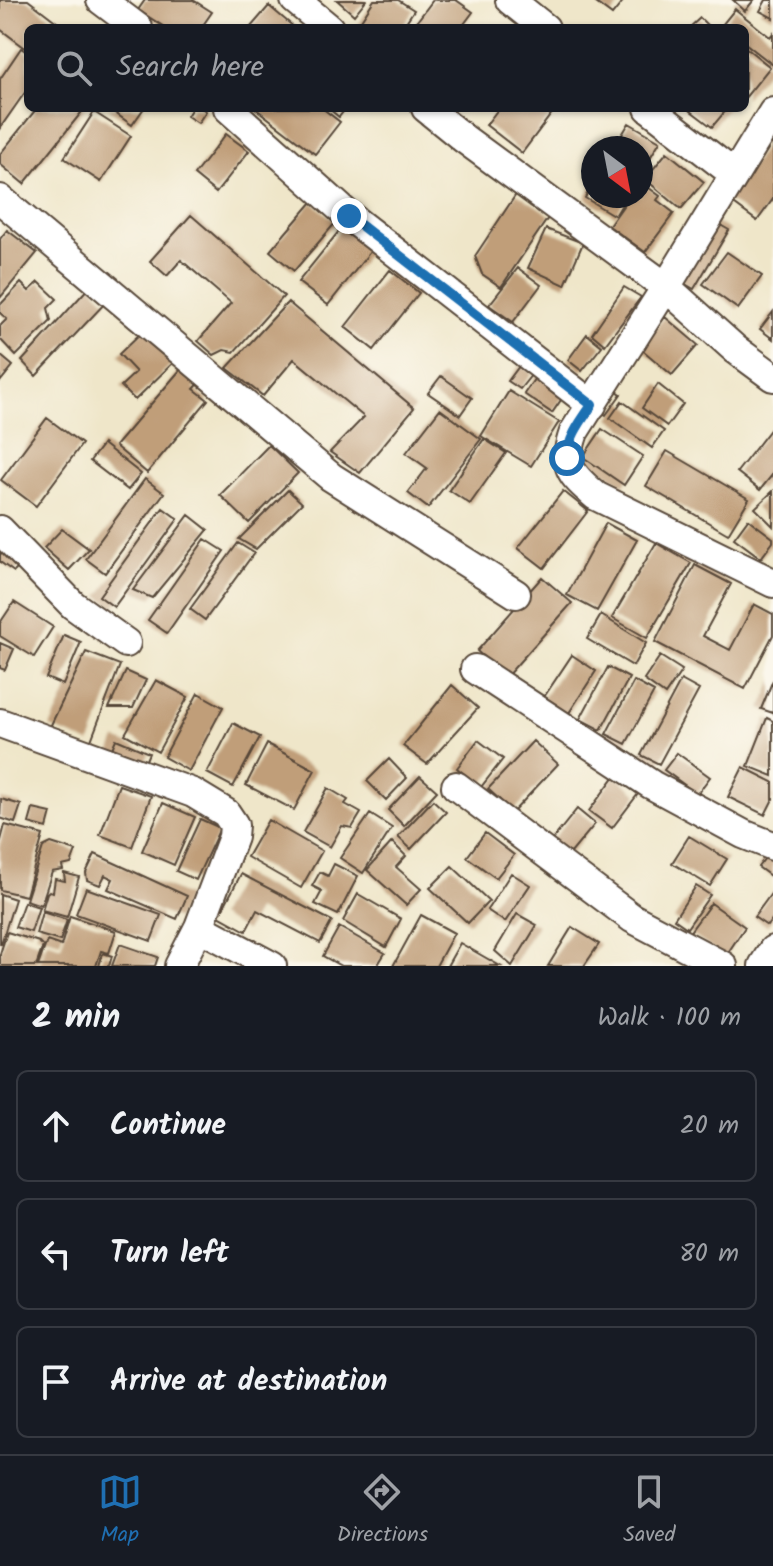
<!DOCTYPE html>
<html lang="en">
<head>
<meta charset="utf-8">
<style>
	:root { --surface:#171b24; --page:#242831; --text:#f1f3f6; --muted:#9ea1a6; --line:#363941; --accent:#1f6fb2 }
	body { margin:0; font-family:Kalam,sans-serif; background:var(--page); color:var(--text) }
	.compass { position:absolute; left:581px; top:136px; width:72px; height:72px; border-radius:50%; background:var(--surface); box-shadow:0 2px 6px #0004; rotate:148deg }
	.stop { position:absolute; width:24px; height:24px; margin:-18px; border:6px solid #1f6fb2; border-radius:50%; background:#fff }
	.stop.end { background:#1f6fb2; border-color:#fff; box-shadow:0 2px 8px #0008 }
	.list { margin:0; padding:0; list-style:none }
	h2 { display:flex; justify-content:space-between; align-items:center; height:104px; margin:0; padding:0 32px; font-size:34px }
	h2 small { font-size:26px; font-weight:400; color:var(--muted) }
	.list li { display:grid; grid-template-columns:52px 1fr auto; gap:24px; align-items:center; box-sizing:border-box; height:112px; margin:0 16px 16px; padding:0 16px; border:2px solid var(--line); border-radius:12px }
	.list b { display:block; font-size:30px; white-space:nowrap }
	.list em { font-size:26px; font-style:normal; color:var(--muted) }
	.icon { flex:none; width:44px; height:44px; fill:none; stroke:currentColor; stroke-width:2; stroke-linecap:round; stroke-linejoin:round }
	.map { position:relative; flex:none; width:773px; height:966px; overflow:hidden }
	.search { position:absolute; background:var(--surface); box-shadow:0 2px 6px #0004; left:24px; right:24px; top:24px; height:88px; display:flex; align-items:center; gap:20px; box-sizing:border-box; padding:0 28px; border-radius:12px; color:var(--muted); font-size:30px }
	.sheet { height:488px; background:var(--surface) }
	nav { display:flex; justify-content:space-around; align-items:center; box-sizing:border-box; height:112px; border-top:2px solid var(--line); background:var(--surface); font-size:22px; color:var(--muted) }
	nav a { display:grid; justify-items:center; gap:4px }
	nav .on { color:var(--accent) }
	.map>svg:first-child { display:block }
</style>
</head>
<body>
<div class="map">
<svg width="773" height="966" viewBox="0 0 773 966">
	<rect width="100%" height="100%" fill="#fbf7ec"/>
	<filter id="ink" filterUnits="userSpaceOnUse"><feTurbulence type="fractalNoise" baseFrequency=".0125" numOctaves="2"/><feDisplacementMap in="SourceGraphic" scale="16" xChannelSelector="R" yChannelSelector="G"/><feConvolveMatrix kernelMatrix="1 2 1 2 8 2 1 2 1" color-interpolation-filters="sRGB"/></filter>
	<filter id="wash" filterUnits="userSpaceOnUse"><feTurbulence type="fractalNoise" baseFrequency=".006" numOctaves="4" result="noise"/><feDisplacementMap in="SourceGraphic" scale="32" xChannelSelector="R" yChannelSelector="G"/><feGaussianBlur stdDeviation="1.8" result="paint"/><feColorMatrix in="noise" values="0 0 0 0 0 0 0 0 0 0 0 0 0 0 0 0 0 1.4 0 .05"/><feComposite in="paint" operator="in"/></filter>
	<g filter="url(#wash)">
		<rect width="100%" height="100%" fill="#efe6c9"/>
		<g id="blocks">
			<path fill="#c09e79" d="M0 0H28L62 26 61 28H28V50L0 29Z
				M145 0H193L212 12 201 28H166L138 10Z
				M337 0H366L354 15Z
				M374 0H398L414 10 402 28H356Z
				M433 0H456L473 12 461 28H412Z
				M592 0H624L612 15Z
				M733 0H754L745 11Z
				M766 0H773V18L760 11Z
				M269 6 295 28H250Z
				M735 9 770 37 773 33V65L745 43V28H726L722 25Z
				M700 18 710 28H689Z
				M745 47 770 67 745 98Z
				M21 48 28 53V88L0 128V79Z
				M37 108H85L24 184 0 164V154Z
				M108 108H144L132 125Z
				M192 108H201L206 111 198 123 187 116Z
				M255 108H322L340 122 315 154Z
				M328 108H346L339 117Z
				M499 108H553L555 109 522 153 486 125Z
				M687 108H728L712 127Z
				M94 112 131 136 101 182 64 158Z
				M629 123 660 141 641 173V148H614Z
				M226 134 249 151 216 193 194 175Z
				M773 136V199L757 221 727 199Z
				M667 152 704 182 681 209 645 179Z
				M641 182 660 196 657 200 674 213 645 252 609 226 630 196H641Z
				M593 183V196H627L615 216 585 198Z
				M517 193 550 215 501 287 482 274 475 256Z
				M312 202 336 222 294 271 270 251Z
				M191 215 284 296 234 352 224 350 214 355 198 341 231 303 181 260 167 276 150 261Z
				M715 222 729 230 694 289 680 281Z
				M344 225 373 248 328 305 298 282Z
				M546 229 583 243 565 285 528 268Z
				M7 230 37 253 0 298V239Z
				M727 252 762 276 738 309 703 284Z
				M518 268 541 285 513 322 489 305Z
				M390 270 419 293 374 350 345 327Z
				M39 282 57 299 48 308 51 321 16 356 0 339V326L7 319 0 313V305L21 283 29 291Z
				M91 285 107 301 36 376 22 361Z
				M624 287 641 297 605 345 592 334Z
				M288 302 414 408 360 473 330 452 364 417 294 359 263 396 227 368Z
				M773 312V339L760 329Z
				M665 317 698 345 672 375 639 347Z
				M146 328 177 359 135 400 121 386 136 372 119 354Z
				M587 334 602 346 582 371 568 360Z
				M0 355 13 366 0 382Z
				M187 362 205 377 194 389 208 400 147 473 115 446Z
				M520 365 532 374 520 389 508 381Z
				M537 375 565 394 552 413 524 394Z
				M441 376 472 398 460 415 428 393Z
				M658 384 683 404 667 426 642 408Z
				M611 386 621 394 606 415 595 408Z
				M509 391 559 422 531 466 481 436Z
				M622 401 664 431 652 448 610 418Z
				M440 409 481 439 428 508 408 493 427 468 406 453Z
				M47 418 82 444 36 506 1 480Z
				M773 426V474L760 490 737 472Z
				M602 429 643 456 624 485 583 457Z
				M484 439 506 453 470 504 449 490Z
				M103 444 141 474 128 490 90 461Z
				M269 445 298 473 249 523 220 495Z
				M667 451 749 499 728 534 646 486Z
				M145 479 164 493 105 573 86 559Z
				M288 490 302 503 256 549 239 539Z
				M563 491 588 511 544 568 518 548Z
				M773 491V526L755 508Z
				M163 508 178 519 114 607 99 596Z
				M189 515 208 530 152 598 133 590Z
				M748 519 773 538V542L761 558 734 538Z
				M606 523 637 540 597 611 567 595Z
				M62 529 89 549 69 570 44 548Z
				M0 539 25 561 14 572 0 562Z
				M205 539 224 551 167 633 148 620Z
				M238 543 254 553 205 620 190 609Z
				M656 543 691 563 647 638 612 618Z
				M695 565 731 584 703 636 730 650 754 604 773 614V635L745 689 655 642Z
				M542 577 572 603 506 677 477 651Z
				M14 602 53 627 34 657 0 636V623Z
				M601 615 646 643 633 666 587 639Z
				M64 635 81 642 63 685 46 678Z
				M0 643 14 649 5 670 0 668Z
				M86 652 120 665 90 743 50 727Z
				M572 655 596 671 567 716 542 700Z
				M660 656 682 670 665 695 644 680Z
				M608 667 629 678 601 730 580 719Z
				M126 671 146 680 133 708H109Z
				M156 680 188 697 158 752 125 734Z
				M681 680 699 690 659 764 641 755Z
				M773 680V713L761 709Z
				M634 681 654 692 626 744 606 734Z
				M452 685 478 708 427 764 403 746Z
				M198 693 223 707 189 771 164 757Z
				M767 718 773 721V776L748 766Z
				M233 723 260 737 233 787 207 773Z
				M116 739 149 753 143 767 110 753Z
				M478 740 503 759 481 787 457 768Z
				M533 741 558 764 513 812 488 789Z
				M267 744 315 770 294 810 246 785Z
				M677 753 710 777 697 794 664 770Z
				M389 759 407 778 386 800 367 781Z
				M743 767 773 782V799L765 815 728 797Z
				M420 776 437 791 404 826 388 810Z
				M615 776 638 794 612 828 589 811Z
				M119 785 151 796 132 847 100 835Z
				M328 788 348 800 345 804 361 813 352 828 342 826 330 847 303 832Z
				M1 799 21 805 15 823 0 818Z
				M433 800 446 812 411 849 398 837Z
				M163 803 195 817 174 865 142 851Z
				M33 809 51 813 47 828 29 823Z
				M577 809 595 824 571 853 549 844Z
				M370 814 392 828 363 873 340 858Z
				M200 819 220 828 196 880 176 871Z
				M268 820 322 851 301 888 247 857Z
				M5 825 43 835 26 896 0 890V844Z
				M485 833 514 855 496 878 467 857Z
				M689 836 727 859 710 886 672 863Z
				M392 842 406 856 396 867 421 889 406 905 367 870Z
				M51 843 76 851 71 864 62 866 63 870 52 872 41 905 26 900 43 847Z
				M769 853 773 856V878L758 867Z
				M95 854 187 896 177 919 108 889 113 879 105 875 100 885 87 880 86 873Z
				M334 864 358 876 338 915 315 904 322 891 312 886 320 872 328 876Z
				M452 866 489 901 468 923 430 888Z
				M64 873 79 877 67 917 42 910 47 893 49 891 53 892 55 879 65 881Z
				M511 873 530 885 505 922 487 910Z
				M241 874 332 921 320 943 257 910 246 931 219 916Z
				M696 886 710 895 687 928 674 919Z
				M86 888 161 915 151 941 76 914Z
				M773 891V918L767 926 754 917Z
				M0 894 15 899 1 944H0Z
				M358 894 401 919 386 947 343 921Z
				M24 902 39 907 31 932 15 927Z
				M711 903 745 927 725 957 689 933Z
				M42 912 67 920 60 941 36 934Z
				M517 914 537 925 512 966 495 951Z
				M421 915 454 933 436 966H393Z
				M70 916 116 931 109 953 101 951 96 966H38L47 941 61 946Z
				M339 927 385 953 377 966H341L323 956Z
				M572 927 599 944 584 966H548Z
				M7 932 39 942 43 946 36 966H0V954Z
				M460 943 500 966H447Z
				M120 944 158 957 155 966H112Z
				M103 953 112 956 109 966H99Z"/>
		</g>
	</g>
	<g filter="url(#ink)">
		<use href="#blocks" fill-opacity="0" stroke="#564638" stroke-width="2"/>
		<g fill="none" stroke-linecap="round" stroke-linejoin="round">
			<defs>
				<path id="street" d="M101 0 138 28
					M295 0 329 28
					M510 0 545 28
					M228 108 349 216 592 405
					M426 108 463 138 666 287 735 349 773 377
					M649 108 734 174
					M773 112 666 287 574 432C562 466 570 474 596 496L773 583
					M0 199 331 477 516 594
					M0 530 73 605 126 643
					M475 669 652 785 743 834 773 846
					M0 723 193 793 226 813 234 825 233 837 199 927 179 966
					M456 786 632 918 723 966
					M199 927 272 966
					M763 966 773 950"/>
			</defs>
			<use href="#street" stroke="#564638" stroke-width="32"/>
			<use href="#street" stroke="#fff" stroke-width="28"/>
		</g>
	</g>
	<g fill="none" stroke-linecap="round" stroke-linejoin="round" filter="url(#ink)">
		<path stroke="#1f6fb2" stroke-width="10" d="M349 216 592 405C581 421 568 438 567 458"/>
	</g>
</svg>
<svg class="compass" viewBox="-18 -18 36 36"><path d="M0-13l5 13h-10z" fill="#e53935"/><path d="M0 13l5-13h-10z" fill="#9ea1a6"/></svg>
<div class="stop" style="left:567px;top:458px"></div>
<div class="stop end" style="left:349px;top:216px"></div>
<div class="search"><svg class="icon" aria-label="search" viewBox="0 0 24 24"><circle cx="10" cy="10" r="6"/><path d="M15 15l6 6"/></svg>Search here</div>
</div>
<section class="sheet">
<h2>2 min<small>Walk · 100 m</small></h2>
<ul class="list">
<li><svg class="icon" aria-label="ahead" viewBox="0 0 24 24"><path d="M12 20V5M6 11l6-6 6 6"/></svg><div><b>Continue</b></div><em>20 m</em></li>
<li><svg class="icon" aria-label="left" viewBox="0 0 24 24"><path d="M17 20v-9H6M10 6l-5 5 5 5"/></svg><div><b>Turn left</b></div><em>80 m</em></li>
<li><svg class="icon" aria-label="arrive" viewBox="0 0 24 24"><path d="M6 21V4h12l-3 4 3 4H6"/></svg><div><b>Arrive at destination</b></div></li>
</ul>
</section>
<nav>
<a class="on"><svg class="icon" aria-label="map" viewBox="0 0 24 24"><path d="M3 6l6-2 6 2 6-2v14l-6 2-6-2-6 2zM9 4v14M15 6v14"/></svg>Map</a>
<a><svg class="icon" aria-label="directions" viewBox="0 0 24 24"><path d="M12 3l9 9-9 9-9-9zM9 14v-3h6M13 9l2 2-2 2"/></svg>Directions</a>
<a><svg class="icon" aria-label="saved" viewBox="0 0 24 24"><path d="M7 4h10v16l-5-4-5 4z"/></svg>Saved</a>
</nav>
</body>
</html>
